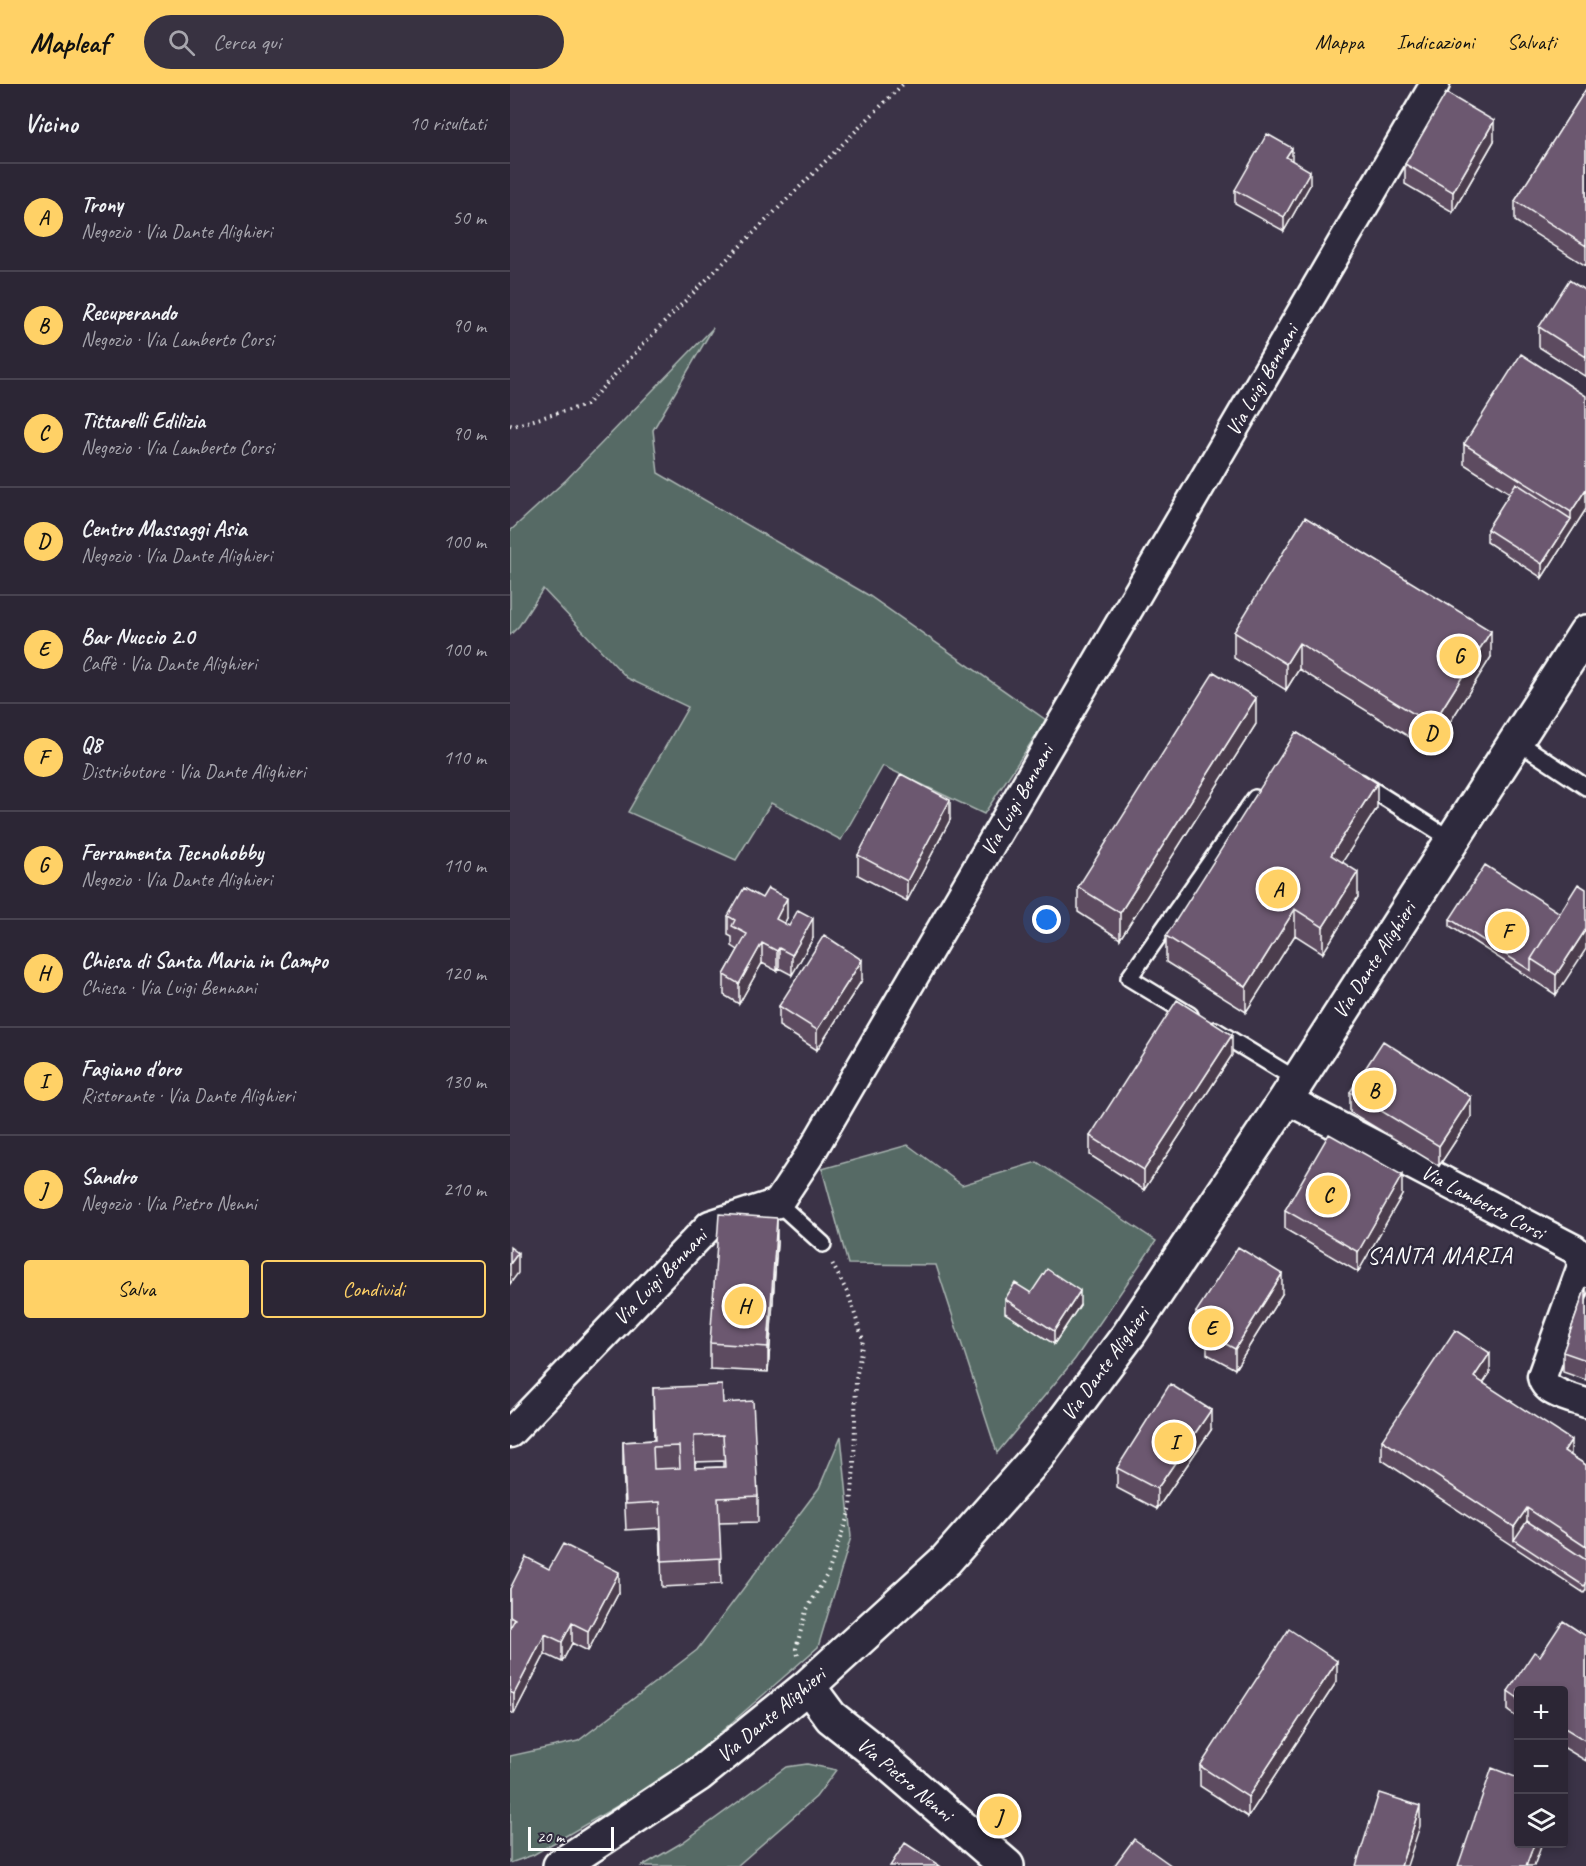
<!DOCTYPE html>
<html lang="it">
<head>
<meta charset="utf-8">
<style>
	:root { --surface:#2c2635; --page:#383241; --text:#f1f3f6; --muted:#a6a5ad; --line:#484350; --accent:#ffd166 }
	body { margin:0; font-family:Caveat,sans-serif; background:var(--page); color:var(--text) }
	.controls { position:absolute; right:18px; bottom:18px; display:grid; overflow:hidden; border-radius:6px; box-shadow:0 3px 9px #0003 }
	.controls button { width:54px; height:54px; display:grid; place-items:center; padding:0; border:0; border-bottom:2px solid var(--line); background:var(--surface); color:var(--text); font:30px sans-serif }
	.scale { position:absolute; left:18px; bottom:15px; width:86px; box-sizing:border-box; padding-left:6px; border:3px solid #fff; border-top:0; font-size:16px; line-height:21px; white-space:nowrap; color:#fff; -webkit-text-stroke:4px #2f2a3d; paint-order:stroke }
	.you { position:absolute; left:537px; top:836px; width:21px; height:21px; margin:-15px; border:4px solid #fff; border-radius:50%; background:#1a73e8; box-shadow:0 0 0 9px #1a73e833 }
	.badge { display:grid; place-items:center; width:39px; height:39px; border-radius:50%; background:var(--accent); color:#111; font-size:20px; font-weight:700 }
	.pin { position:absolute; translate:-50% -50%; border:3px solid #fff; box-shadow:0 2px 6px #0006 }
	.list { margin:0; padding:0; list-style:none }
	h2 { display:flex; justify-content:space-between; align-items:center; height:78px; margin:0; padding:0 24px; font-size:26px }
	h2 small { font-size:20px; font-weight:400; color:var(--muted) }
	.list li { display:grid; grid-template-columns:39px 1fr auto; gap:18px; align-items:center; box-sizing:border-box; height:108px; padding:0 24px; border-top:2px solid var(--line) }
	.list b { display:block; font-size:22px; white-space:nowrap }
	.list p { margin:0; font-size:20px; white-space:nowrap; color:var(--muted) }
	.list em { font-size:20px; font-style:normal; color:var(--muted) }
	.actions { display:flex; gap:12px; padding:18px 24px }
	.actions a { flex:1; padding:14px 0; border:2px solid var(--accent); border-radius:6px; text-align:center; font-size:21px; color:var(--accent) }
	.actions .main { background:var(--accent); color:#111 }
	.icon { flex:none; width:33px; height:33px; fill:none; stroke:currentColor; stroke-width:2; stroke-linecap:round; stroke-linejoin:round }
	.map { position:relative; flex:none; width:1076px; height:1782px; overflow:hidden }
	header { display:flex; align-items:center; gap:36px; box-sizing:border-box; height:84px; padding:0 30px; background:var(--accent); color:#111 }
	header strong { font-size:28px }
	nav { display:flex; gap:33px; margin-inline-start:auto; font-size:21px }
	.search { width:420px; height:54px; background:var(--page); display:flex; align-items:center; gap:15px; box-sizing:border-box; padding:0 21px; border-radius:33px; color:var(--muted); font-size:22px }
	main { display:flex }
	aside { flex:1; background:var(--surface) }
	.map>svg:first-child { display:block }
</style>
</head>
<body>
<header>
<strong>Mapleaf</strong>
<div class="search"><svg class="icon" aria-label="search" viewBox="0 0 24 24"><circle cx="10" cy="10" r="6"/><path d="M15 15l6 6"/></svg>Cerca qui</div>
<nav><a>Mappa</a><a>Indicazioni</a><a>Salvati</a></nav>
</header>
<main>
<aside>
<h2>Vicino<small>10 risultati</small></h2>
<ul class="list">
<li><span class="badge">A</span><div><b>Trony</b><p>Negozio · Via Dante Alighieri</p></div><em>50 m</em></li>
<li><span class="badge">B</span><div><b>Recuperando</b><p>Negozio · Via Lamberto Corsi</p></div><em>90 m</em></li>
<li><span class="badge">C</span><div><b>Tittarelli Edilizia</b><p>Negozio · Via Lamberto Corsi</p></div><em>90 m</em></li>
<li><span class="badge">D</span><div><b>Centro Massaggi Asia</b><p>Negozio · Via Dante Alighieri</p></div><em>100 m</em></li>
<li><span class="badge">E</span><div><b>Bar Nuccio 2.0</b><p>Caffè · Via Dante Alighieri</p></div><em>100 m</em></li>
<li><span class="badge">F</span><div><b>Q8</b><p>Distributore · Via Dante Alighieri</p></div><em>110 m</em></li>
<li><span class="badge">G</span><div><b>Ferramenta Tecnohobby</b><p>Negozio · Via Dante Alighieri</p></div><em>110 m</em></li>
<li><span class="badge">H</span><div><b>Chiesa di Santa Maria in Campo</b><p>Chiesa · Via Luigi Bennani</p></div><em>120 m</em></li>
<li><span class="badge">I</span><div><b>Fagiano d'oro</b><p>Ristorante · Via Dante Alighieri</p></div><em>130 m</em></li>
<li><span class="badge">J</span><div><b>Sandro</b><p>Negozio · Via Pietro Nenni</p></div><em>210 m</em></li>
</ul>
<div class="actions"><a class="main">Salva</a><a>Condividi</a></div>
</aside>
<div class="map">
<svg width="1076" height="1782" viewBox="0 0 1076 1782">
	<rect width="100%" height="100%" fill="#3b3347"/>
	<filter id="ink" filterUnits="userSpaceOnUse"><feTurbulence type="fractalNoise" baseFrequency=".0167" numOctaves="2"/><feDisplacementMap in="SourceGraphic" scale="12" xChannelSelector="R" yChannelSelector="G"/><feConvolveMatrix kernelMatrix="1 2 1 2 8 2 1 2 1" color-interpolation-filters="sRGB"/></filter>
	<g filter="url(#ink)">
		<path fill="#566b65" stroke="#aab5b2" stroke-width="1.5" d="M203 244 143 346 148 389 358 511 536 636 474 730 373 682 331 756 261 719 226 776 118 728 178 623 117 594 33 505 9 542 0 551V447L56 396Z
			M398 1061 452 1101 527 1078 646 1157 565 1275 487 1369 426 1181 338 1180 312 1085Z
			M331 1352 341 1453 308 1563 164 1689 23 1771 0 1779V1672L68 1657 187 1566 309 1404Z
			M297 1680 326 1686 306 1713 227 1782H132L173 1758 276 1683Z"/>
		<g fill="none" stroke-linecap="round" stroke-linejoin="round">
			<defs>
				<path id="lane" d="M1005 656 1076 703
					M850 698 942 756
					M680 931 619 894 745 714
					M705 946 787 996
					M268 1119 313 1160"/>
				<path id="street" d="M776 1015 1064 1165C1071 1172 1072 1176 1071 1185L1032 1292C1034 1309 1062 1314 1076 1319
					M0 1349 200 1141 268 1119 299 1072 925 0"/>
				<path id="secondary" d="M298 1602 321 1633 359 1663 497 1782
					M50 1782 188 1691 298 1602 436 1476 528 1372 619 1250 776 1015 1076 548"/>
			</defs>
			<use href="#lane" stroke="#fff" stroke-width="20"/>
			<use href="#street" stroke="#fff" stroke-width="33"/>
			<use href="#secondary" stroke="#fff" stroke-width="38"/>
			<path stroke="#fff" stroke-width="4" stroke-dasharray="1.5 4.5" stroke-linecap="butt" d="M0 341 3 342 76 321 166 226 393 0
				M288 1571 286 1565 296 1527 318 1489 341 1423 344 1381 346 1295 353 1256 339 1212 322 1179"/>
			<use href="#lane" stroke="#2f2a3d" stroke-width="15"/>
			<use href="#street" stroke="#2f2a3d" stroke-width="28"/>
			<use href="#secondary" stroke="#2f2a3d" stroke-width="33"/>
		</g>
		<path fill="#5d4c60" stroke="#fff" stroke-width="1.5" fill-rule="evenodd" d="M1076 5V182L1005 137V117Z
			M984 57 943 128 895 100V80Z
			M782 77 800 101 774 147 725 120V106Z
			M1076 207V293L1029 263V243Z
			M954 360 1076 425 1032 494 977 458V445L1000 409 954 380Z
			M724 548 981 573 922 667 789 585 776 606 724 574Z
			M746 640 610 855 568 828V803Z
			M867 724 832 778 848 813 813 869 785 851 736 928 656 878V852Z
			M440 736 397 817 348 791V771Z
			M1050 829 1046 911 940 842V835Z
			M218 832 277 834 274 840 303 854 282 891 269 884 267 887 252 879 229 920 214 911V891L228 866 222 862V853L218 851Z
			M352 896 307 966 269 942V922Z
			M722 971 634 1106 580 1071V1052Z
			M840 1008 961 1033 929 1082 840 1028Z
			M892 1111 848 1188 775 1145V1126Z
			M267 1159 258 1288 200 1285V1259Z
			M1076 1203V1296L1053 1288V1268Z
			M521 1209 570 1221 544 1260 495 1229V1215Z
			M772 1210 725 1285 697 1270V1256L686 1248V1228Z
			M980 1289 973 1299 1061 1372 1076 1381V1506L1074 1509 872 1376V1356Z
			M143 1304 213 1319 248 1412V1438L209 1439 211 1500 152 1503 150 1444 116 1446 113 1383V1358L144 1356ZM213 1377V1383L185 1384V1378Z
			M701 1346 647 1425 607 1404V1384Z
			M39 1485 109 1508 78 1567 62 1559 52 1578 35 1570 4 1630 0 1628V1505Z
			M1076 1552V1677L1053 1663V1606H1008V1634L998 1627V1607L1030 1572Z
			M827 1597 738 1733 690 1702V1682Z"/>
		<path fill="#4c3e4e" stroke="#fff" stroke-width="1.5" d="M984 37V57L943 128V108Z
			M782 64V77L776 73Z
			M800 87V101L774 147V133Z
			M1076 405V425L1032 494V480L1061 435V428Z
			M981 547V573L922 667V641Z
			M789 559V585L776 606V580Z
			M746 614V640L610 855V829Z
			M867 699V724L821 796V771Z
			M440 716V736L397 817V797Z
			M848 788V813L813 869V843Z
			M277 814V834L266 855V835Z
			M785 825V851L736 928V903Z
			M303 834V854L282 891V871Z
			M1076 845V865L1046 911V891Z
			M252 859V879L229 920V900Z
			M269 864V884L267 887V867Z
			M352 876V896L307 966V946Z
			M722 951V971L634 1106V1086Z
			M961 1013V1033L929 1082V1062Z
			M892 1091V1111L848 1188V1168Z
			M267 1134V1159L258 1288V1263Z
			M8 1169V1189L0 1200V1180Z
			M772 1190V1210L725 1285V1265Z
			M570 1207V1221L544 1260V1247Z
			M980 1269V1289L964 1313V1293Z
			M701 1326V1346L647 1425V1405Z
			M1061 1356V1376L1054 1367Z
			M1017 1424V1444L1004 1456V1443Z
			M109 1488V1508L78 1567V1547Z
			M62 1539V1559L52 1578V1558Z
			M35 1550V1570L4 1630V1610Z
			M827 1577V1597L738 1733V1713Z
			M910 1722V1742L897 1782H891Z
			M1024 1760H1032L1024 1782H1016Z"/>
		<path fill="#6c5870" stroke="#fff" stroke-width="1.5" fill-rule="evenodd" d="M1076 5V162L1005 117Z
			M936 9 984 37 943 108 895 80Z
			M757 50 782 64 776 73 800 87 774 133 725 106Z
			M1059 196 1076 207V273L1029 243Z
			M1011 270 1076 312V405L1061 428 954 360Z
			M1006 399 1061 435 1032 480 977 445Z
			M795 433 981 547 922 641 789 559 776 580 724 548Z
			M704 588 746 614 610 829 568 803Z
			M786 648 867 699 821 771 848 788 813 843 785 825 736 903 656 852Z
			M391 690 440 716 397 797 348 771Z
			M975 781 1050 829 1021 875V887L940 835Z
			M1068 800 1076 805V845L1046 891 1021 875Z
			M234 804 252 814 258 804 277 814 266 835 279 842 288 826 303 834 282 871 269 864 267 867 252 859 229 900 214 891 237 850 222 842 225 836 218 832Z
			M314 851 352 876 307 946 269 922Z
			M667 916 722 951 634 1086 580 1052Z
			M873 957 961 1013 929 1062 840 1008Z
			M819 1050 892 1091 848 1168 775 1126Z
			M209 1130 267 1134 258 1263 200 1259Z
			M0 1163 8 1169 0 1180Z
			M728 1163 772 1190 725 1265 697 1250 703 1240 686 1228Z
			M537 1185 570 1207 544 1247 495 1215 505 1199 521 1209Z
			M1076 1203V1276L1053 1268Z
			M945 1246 980 1269 964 1293 1061 1356 1054 1367 1076 1381V1463L1017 1424 1004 1443 872 1356Z
			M660 1300 701 1326 647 1405 607 1384Z
			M212 1301 213 1319 243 1317 248 1412 208 1414 211 1474 152 1477 150 1418 116 1420 113 1358 145 1356 143 1304ZM213 1351 215 1383 185 1384 184 1352ZM169 1362 170 1384 144 1385 143 1363Z
			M1017 1437 1076 1476V1500L1074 1502 1004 1456Z
			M53 1460 109 1488 78 1547 62 1539 52 1558 35 1550 4 1610 0 1608V1544L5 1535 0 1532V1505L16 1473 39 1485Z
			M1053 1537 1076 1552V1657L1053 1643V1606H1008V1614L998 1607 1024 1568 1030 1572Z
			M779 1545 827 1577 738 1713 690 1682Z
			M982 1684 1008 1694V1760H1024L1016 1782H948Z
			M869 1709 910 1722 891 1782H846Z
			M624 1755 662 1782H604Z
			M395 1759 430 1782H380Z"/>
	</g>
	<g text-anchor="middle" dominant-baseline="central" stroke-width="5" stroke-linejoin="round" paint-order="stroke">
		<g font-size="21" fill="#fff" stroke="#2f2a3d">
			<text transform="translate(752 296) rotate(-60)">Via Luigi Bennani</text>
			<text transform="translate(507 716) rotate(-60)">Via Luigi Bennani</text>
			<text transform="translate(864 876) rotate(-57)">Via Dante Alighieri</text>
			<text transform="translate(973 1118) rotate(28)">Via Lamberto Corsi</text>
			<text transform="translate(150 1193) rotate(-46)">Via Luigi Bennani</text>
			<text transform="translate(595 1280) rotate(-54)">Via Dante Alighieri</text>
			<text transform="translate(261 1631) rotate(-40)">Via Dante Alighieri</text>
			<text transform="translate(395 1695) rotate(40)">Via Pietro Nenni</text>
		</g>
		<g font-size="24" letter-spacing="1.5" fill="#fff" stroke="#2f2a3d">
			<text x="930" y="1171">SANTA MARIA</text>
		</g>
	</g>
</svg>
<div class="controls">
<button>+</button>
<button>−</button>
<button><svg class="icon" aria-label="layers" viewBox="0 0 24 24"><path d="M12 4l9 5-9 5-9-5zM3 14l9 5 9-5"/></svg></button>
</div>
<div class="scale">20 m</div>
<div class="you"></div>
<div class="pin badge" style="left:768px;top:805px">A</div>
<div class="pin badge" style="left:864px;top:1006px">B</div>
<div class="pin badge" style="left:818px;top:1111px">C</div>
<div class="pin badge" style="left:921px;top:649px">D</div>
<div class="pin badge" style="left:701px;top:1244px">E</div>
<div class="pin badge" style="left:997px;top:847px">F</div>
<div class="pin badge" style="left:949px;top:572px">G</div>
<div class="pin badge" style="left:234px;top:1222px">H</div>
<div class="pin badge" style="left:664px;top:1358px">I</div>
<div class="pin badge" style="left:489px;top:1732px">J</div>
</div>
</main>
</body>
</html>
